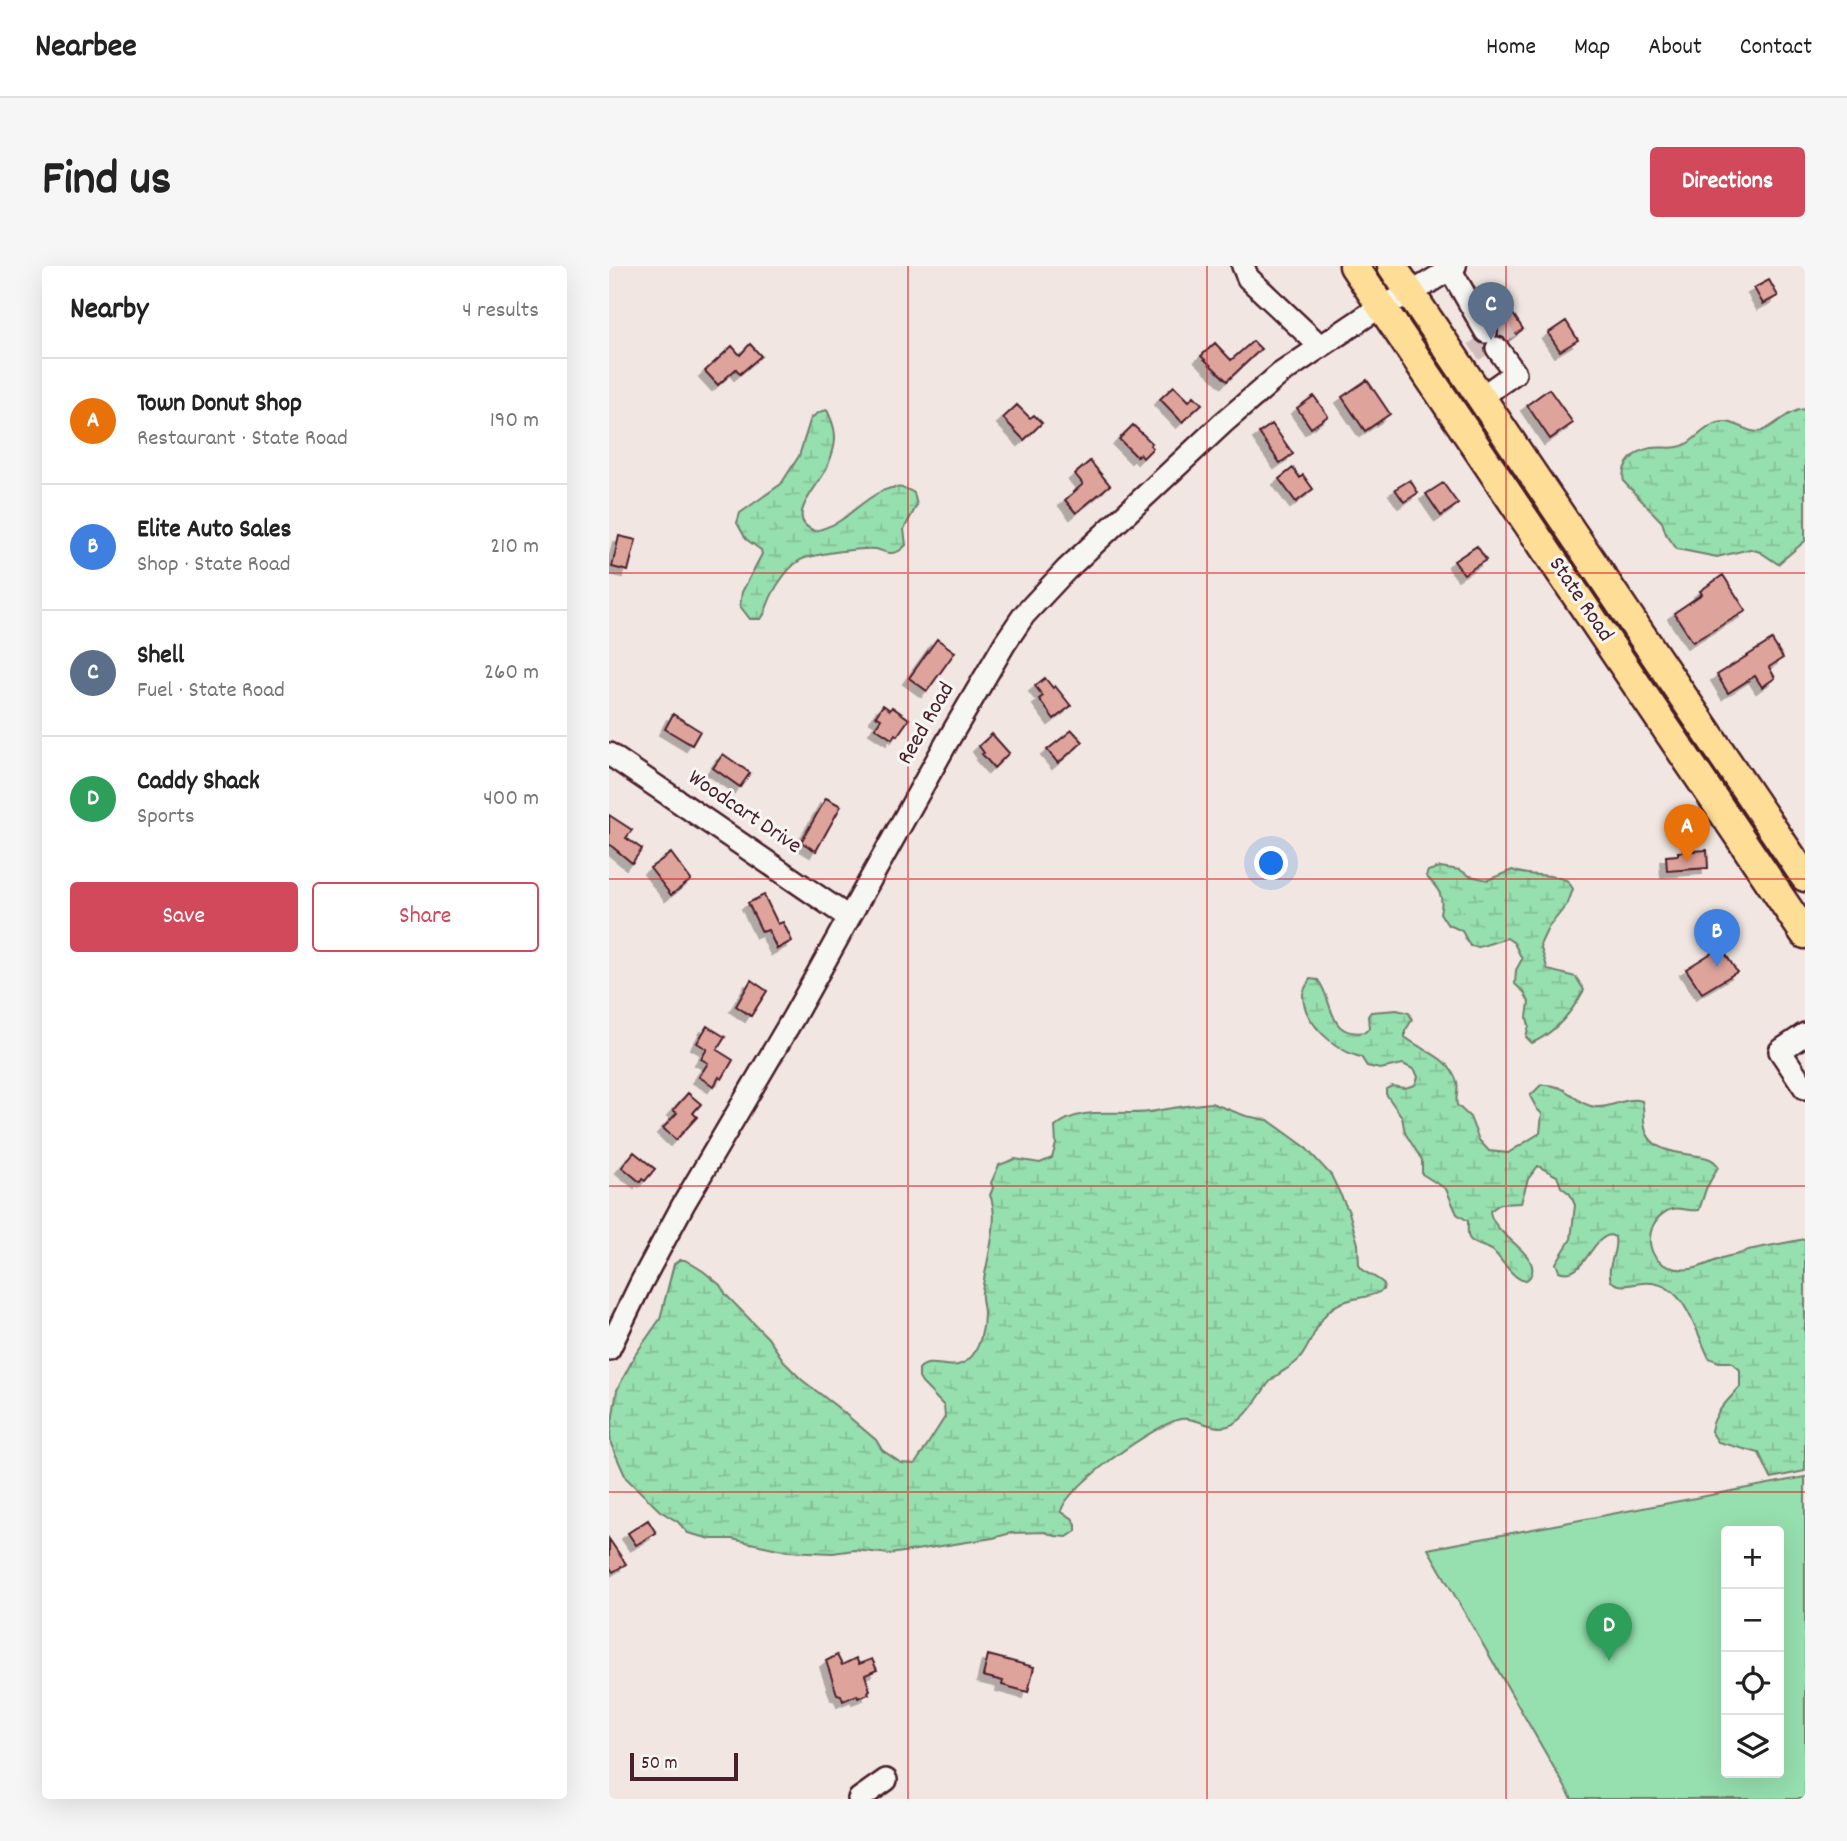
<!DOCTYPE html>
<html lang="en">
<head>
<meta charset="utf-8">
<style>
	:root { --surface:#fff; --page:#f6f6f6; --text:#222; --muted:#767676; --line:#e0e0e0; --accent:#d1495b }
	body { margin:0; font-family:Dekko,sans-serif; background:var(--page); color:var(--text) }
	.controls { position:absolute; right:21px; bottom:21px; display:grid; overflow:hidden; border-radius:7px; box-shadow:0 7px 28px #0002 }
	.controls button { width:63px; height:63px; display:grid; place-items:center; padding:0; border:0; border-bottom:2px solid var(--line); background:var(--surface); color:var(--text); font:35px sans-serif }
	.scale { position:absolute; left:21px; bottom:18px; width:108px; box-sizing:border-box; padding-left:7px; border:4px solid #4a1f2b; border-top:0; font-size:19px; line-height:24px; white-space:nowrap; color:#4a1f2b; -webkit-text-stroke:5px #f6f6f2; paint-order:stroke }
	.you { position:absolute; left:663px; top:598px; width:24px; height:24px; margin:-18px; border:5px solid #fff; border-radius:50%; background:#1a73e8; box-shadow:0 0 0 10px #1a73e833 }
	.badge { display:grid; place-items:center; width:46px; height:46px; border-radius:50%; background:var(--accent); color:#fff; font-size:23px; font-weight:700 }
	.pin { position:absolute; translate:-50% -58px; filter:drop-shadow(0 2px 4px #0008) }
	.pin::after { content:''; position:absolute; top:37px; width:24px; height:21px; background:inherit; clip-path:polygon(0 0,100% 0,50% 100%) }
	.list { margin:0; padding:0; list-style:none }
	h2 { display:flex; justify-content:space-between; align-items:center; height:91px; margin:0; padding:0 28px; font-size:30px }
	h2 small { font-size:23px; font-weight:400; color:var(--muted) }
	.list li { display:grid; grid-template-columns:46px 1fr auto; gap:21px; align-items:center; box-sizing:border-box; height:126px; padding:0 28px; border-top:2px solid var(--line) }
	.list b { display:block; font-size:26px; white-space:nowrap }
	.list p { margin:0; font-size:23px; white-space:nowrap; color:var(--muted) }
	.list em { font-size:23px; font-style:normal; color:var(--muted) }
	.actions { display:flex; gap:14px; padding:21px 28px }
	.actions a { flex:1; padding:16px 0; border:2px solid var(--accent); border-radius:7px; text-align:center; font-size:24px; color:var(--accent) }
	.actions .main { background:var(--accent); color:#fff }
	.icon { flex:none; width:38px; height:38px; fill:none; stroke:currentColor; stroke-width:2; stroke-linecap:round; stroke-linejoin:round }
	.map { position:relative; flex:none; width:1196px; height:1533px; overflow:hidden; border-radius:7px }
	header { display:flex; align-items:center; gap:42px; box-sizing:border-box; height:98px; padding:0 35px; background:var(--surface); border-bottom:2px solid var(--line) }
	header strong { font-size:33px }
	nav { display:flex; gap:38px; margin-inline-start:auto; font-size:24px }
	.intro { display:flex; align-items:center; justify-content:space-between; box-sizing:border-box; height:168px; padding:0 42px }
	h1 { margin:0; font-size:49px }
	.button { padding:18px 32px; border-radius:7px; background:var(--accent); color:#fff; font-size:24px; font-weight:700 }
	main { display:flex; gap:42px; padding:0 42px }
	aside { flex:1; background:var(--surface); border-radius:7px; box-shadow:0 7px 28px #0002 }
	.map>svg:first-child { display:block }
</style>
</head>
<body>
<header>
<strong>Nearbee</strong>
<nav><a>Home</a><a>Map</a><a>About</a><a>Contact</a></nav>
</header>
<div class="intro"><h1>Find us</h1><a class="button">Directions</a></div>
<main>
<aside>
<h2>Nearby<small>4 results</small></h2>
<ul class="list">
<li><span class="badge" style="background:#e8710a">A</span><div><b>Town Donut Shop</b><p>Restaurant · State Road</p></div><em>190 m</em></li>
<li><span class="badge" style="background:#3f7fe0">B</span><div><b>Elite Auto Sales</b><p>Shop · State Road</p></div><em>210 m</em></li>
<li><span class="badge" style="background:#5c6f8a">C</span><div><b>Shell</b><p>Fuel · State Road</p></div><em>260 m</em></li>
<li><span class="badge" style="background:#2e9e5b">D</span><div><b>Caddy Shack</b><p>Sports</p></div><em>400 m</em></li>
</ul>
<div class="actions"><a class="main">Save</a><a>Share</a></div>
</aside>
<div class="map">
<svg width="1196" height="1533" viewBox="0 0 1196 1533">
	<defs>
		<pattern id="wetland-marsh" width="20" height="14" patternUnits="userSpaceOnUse" patternTransform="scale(1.75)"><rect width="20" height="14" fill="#96dfae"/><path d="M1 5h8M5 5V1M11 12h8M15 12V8" fill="none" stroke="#83bf96"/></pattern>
		<filter id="shadow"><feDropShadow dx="-6" dy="6" stdDeviation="0" flood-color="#0004"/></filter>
	</defs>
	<rect width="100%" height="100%" fill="#f1e6e1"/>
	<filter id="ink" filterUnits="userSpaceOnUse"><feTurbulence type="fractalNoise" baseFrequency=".0143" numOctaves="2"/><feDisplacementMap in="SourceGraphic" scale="14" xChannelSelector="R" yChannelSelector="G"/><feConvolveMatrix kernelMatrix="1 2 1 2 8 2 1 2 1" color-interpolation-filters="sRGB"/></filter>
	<g filter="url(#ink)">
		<path fill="url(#wetland-marsh)" stroke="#707f6c" stroke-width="2" d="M1196 143V275L1169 298 1151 286 1141 283 1108 291 1068 283 1057 268 1053 256 1015 216C1011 199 1025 185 1042 182 1055 180 1067 185 1079 177 1091 169 1101 156 1116 156 1129 156 1140 169 1153 165 1168 159 1179 144 1196 143Z
			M218 144C224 157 228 167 225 181 223 189 219 200 215 207 206 224 175 254 206 265 216 262 224 260 232 254 252 240 279 209 305 227L308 239 295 263 297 279C293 283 289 287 283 287 278 288 272 284 267 283 252 281 211 288 196 292 181 296 164 324 159 338 156 344 157 347 152 353H141L131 340 133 326 153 288 152 284 137 273 128 257 131 247 172 218 190 190 202 152 211 146Z
			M831 601 851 604 861 610 879 614 903 604C921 612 941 606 959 615L964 623 959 637 939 662 931 679 939 704 967 711 975 724C963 746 947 766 923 777L917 771 920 760 918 752 920 736 915 726 906 718 907 704 913 693 905 677 898 672 870 681 861 680 853 665 838 658 831 647C836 630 829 622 817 610L819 605Z
			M701 713 709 714C726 737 718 772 756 766L760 762 759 750 762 746 788 744 800 747 803 754 796 765V771C813 785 841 791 848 816 850 823 846 831 848 839L861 851 870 874 880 885 899 887 931 867 933 848 928 843 921 830 932 819C961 817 964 839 988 841 1003 842 1017 830 1033 835 1036 846 1033 858 1038 868 1052 897 1102 881 1109 901L1097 923 1090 944C1079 946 1068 939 1058 945 1035 957 1035 993 1060 1001 1081 1008 1095 999 1113 992 1122 989 1131 989 1139 984L1196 973V1205L1162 1212 1150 1187 1109 1176 1102 1165C1105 1147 1118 1135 1131 1121V1104L1122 1096H1110L1100 1092C1086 1064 1075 1012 1033 1017 1021 1018 1012 1023 1002 1015 997 999 1009 987 1006 971L1001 969C980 973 975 1015 950 1005L947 997 962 973 966 939 961 928 952 921 948 910 929 900 919 913 912 937 891 938 881 945C883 968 928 986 923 1006 915 1032 890 989 884 985 877 980 864 979 860 972 858 968 859 960 859 955L848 948 837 923 813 908V894L796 867 793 851 777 828V823L783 820 796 822 806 819 809 811 806 804 794 798 771 803 758 800 752 791C728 786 693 756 694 728 695 723 699 717 701 713Z
			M602 837 637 850 659 854 695 880 722 909 740 946 749 978 750 999C755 1009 767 1009 775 1018L774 1024C760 1033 742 1031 728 1039 710 1048 704 1075 692 1091 684 1102 668 1106 659 1118 649 1131 637 1155 619 1160 604 1165 588 1151 572 1153 548 1157 455 1222 452 1246L463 1252 467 1258V1265L458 1271 446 1270 436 1266 402 1267 384 1272 281 1288 245 1284 224 1287 178 1285 123 1273H102L79 1267 69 1256 51 1245 17 1212 2 1178 1 1168 8 1124 26 1089 51 1053 65 998 71 994H76L94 1005 111 1019 117 1029 159 1072 177 1098 193 1114 227 1140 267 1174 273 1184 292 1197 306 1198 336 1151 335 1140 313 1117 310 1112V1103C323 1089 342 1109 360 1093 371 1084 375 1061 375 1048 375 1040 372 1033 373 1026 376 998 392 955 381 929L384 922 382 917 390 899 406 893 431 897 443 892 447 878 446 861C473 837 515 852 547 845 566 841 582 839 602 837Z"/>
		<path fill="#96dfae" stroke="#707f6c" stroke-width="2" fill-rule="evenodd" d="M1196 1211V1533H963L819 1283ZM1117 1265H1170V1507H1117Z"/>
		<path fill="#dea49c" stroke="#4a1f2b" stroke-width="2" filter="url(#shadow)" d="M1160 14 1169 30 1154 38 1145 22Z
			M904 48 914 63 899 74 889 69 888 59Z
			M957 55 969 74 951 85 939 67Z
			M644 75 652 83 618 115 592 90 606 77 622 94Z
			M141 78 152 90 131 108 127 103 109 119 96 105 123 80 131 89Z
			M758 114 781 148 756 165 733 131Z
			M565 120 580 135 585 130 593 138 573 156 551 133Z
			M940 123 964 157 941 173 918 139Z
			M705 130 719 150 702 162 688 142Z
			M408 139 421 152 425 149 433 157 415 174 394 152Z
			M663 158 684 188 671 197 650 167Z
			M524 159 543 177 541 179 544 182 534 192 531 188 528 191 510 173Z
			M481 195 501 219 467 247 456 234 474 218 466 208Z
			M684 202 691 212 694 209 704 223 687 236 670 213Z
			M801 214 809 227 795 236 786 223Z
			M834 217 849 238 832 250 817 228Z
			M10 270 27 274 19 305 3 301Z
			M868 280 877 294 855 308 845 295Z
			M1114 309 1137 345 1084 376 1065 347 1093 328 1091 325Z
			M328 373 346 386 318 425 300 412Z
			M1163 374 1174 392 1160 401 1166 412 1153 421 1146 410 1119 427 1108 409Z
			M436 412 444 422 446 420 462 440 445 453 430 433 434 430 426 420Z
			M274 439 281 444 283 441 300 453 288 470 286 468 283 473 266 462 272 453 267 450Z
			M64 448 91 465 83 479 56 463Z
			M463 464 474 476 449 497 438 484Z
			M383 468 400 487 385 502 373 488 375 487 370 480Z
			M114 488 141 507 131 521 104 502Z
			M217 532 232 540 207 585 192 576Z
			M0 549 23 564 17 572 33 583 23 597 0 578Z
			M1098 584 1099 602 1058 605 1057 590 1069 589V586Z
			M62 587 82 614 62 629 41 602Z
			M155 629 169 658 174 656 183 675 168 683 159 664 153 666 139 637Z
			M1112 681 1128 706 1093 727 1077 703Z
			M142 714 158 725 142 750 127 740Z
			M98 760 116 771 108 784 124 794 113 813 110 811 105 820 90 811 99 797 92 793 98 783 88 777Z
			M79 827 92 838 84 847 88 851 67 874 54 862 68 847 64 844Z
			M25 886 46 903 36 915 33 913 31 916 13 901Z
			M39 1254 47 1267 27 1279 19 1267Z
			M0 1273 17 1298 4 1306 0 1300Z
			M228 1389 233 1399 247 1392 250 1398 263 1393 268 1404 256 1409 261 1424 259 1425 260 1428 249 1432 248 1429 234 1435 232 1429 228 1428 217 1395Z
			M379 1389 425 1401 419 1426 393 1419 394 1415 374 1410Z"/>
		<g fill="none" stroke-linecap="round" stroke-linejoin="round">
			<path stroke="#d0bebd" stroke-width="21" stroke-dasharray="21 10" stroke-linecap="butt" d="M888 59 898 75
				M868 72 879 88"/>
			<defs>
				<path id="minor" d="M634 0 639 12 711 80
					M841 3 877 66
					M871 132 906 107 888 82
					M0 488 239 651
					M1196 768 1171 785 1196 822
					M0 1083 32 1017 74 939 184 752 338 476 396 377 415 349 457 304 614 157 671 108 772 40 801 28 846 0
					M250 1533 277 1514"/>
				<path id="major" d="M745 0 1196 668
					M783 0 1196 611"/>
			</defs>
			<use href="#minor" stroke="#4a1f2b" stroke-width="26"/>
			<use href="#major" stroke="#4a1f2b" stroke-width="33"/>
			<use href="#minor" stroke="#f6f6f2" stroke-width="21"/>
			<use href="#major" stroke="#fedd96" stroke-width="28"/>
		</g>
	</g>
	<path fill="none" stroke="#d62828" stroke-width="2" stroke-opacity="0.55" d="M299 0V1533M598 0V1533M897 0V1533M0 307H1196M0 613H1196M0 920H1196M0 1226H1196"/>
	<g text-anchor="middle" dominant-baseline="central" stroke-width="6" stroke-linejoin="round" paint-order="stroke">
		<g font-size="23" fill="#4a1f2b" stroke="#f6f6f2">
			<text transform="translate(971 334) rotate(56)">State Road</text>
			<text transform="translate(318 458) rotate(-60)">Reed Road</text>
			<text transform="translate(135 547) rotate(34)">Woodcart Drive</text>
		</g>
	</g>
</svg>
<div class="controls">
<button>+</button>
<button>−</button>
<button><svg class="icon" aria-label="locate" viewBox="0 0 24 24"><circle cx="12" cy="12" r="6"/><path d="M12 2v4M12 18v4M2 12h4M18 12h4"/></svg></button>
<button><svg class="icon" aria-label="layers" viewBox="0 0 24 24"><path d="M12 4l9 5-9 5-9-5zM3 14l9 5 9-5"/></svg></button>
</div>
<div class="scale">50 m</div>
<div class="you"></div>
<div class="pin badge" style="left:1078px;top:596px;background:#e8710a">A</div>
<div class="pin badge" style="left:1108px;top:701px;background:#3f7fe0">B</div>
<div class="pin badge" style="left:882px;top:74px;background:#5c6f8a">C</div>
<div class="pin badge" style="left:1000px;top:1395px;background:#2e9e5b">D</div>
</div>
</main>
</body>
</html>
